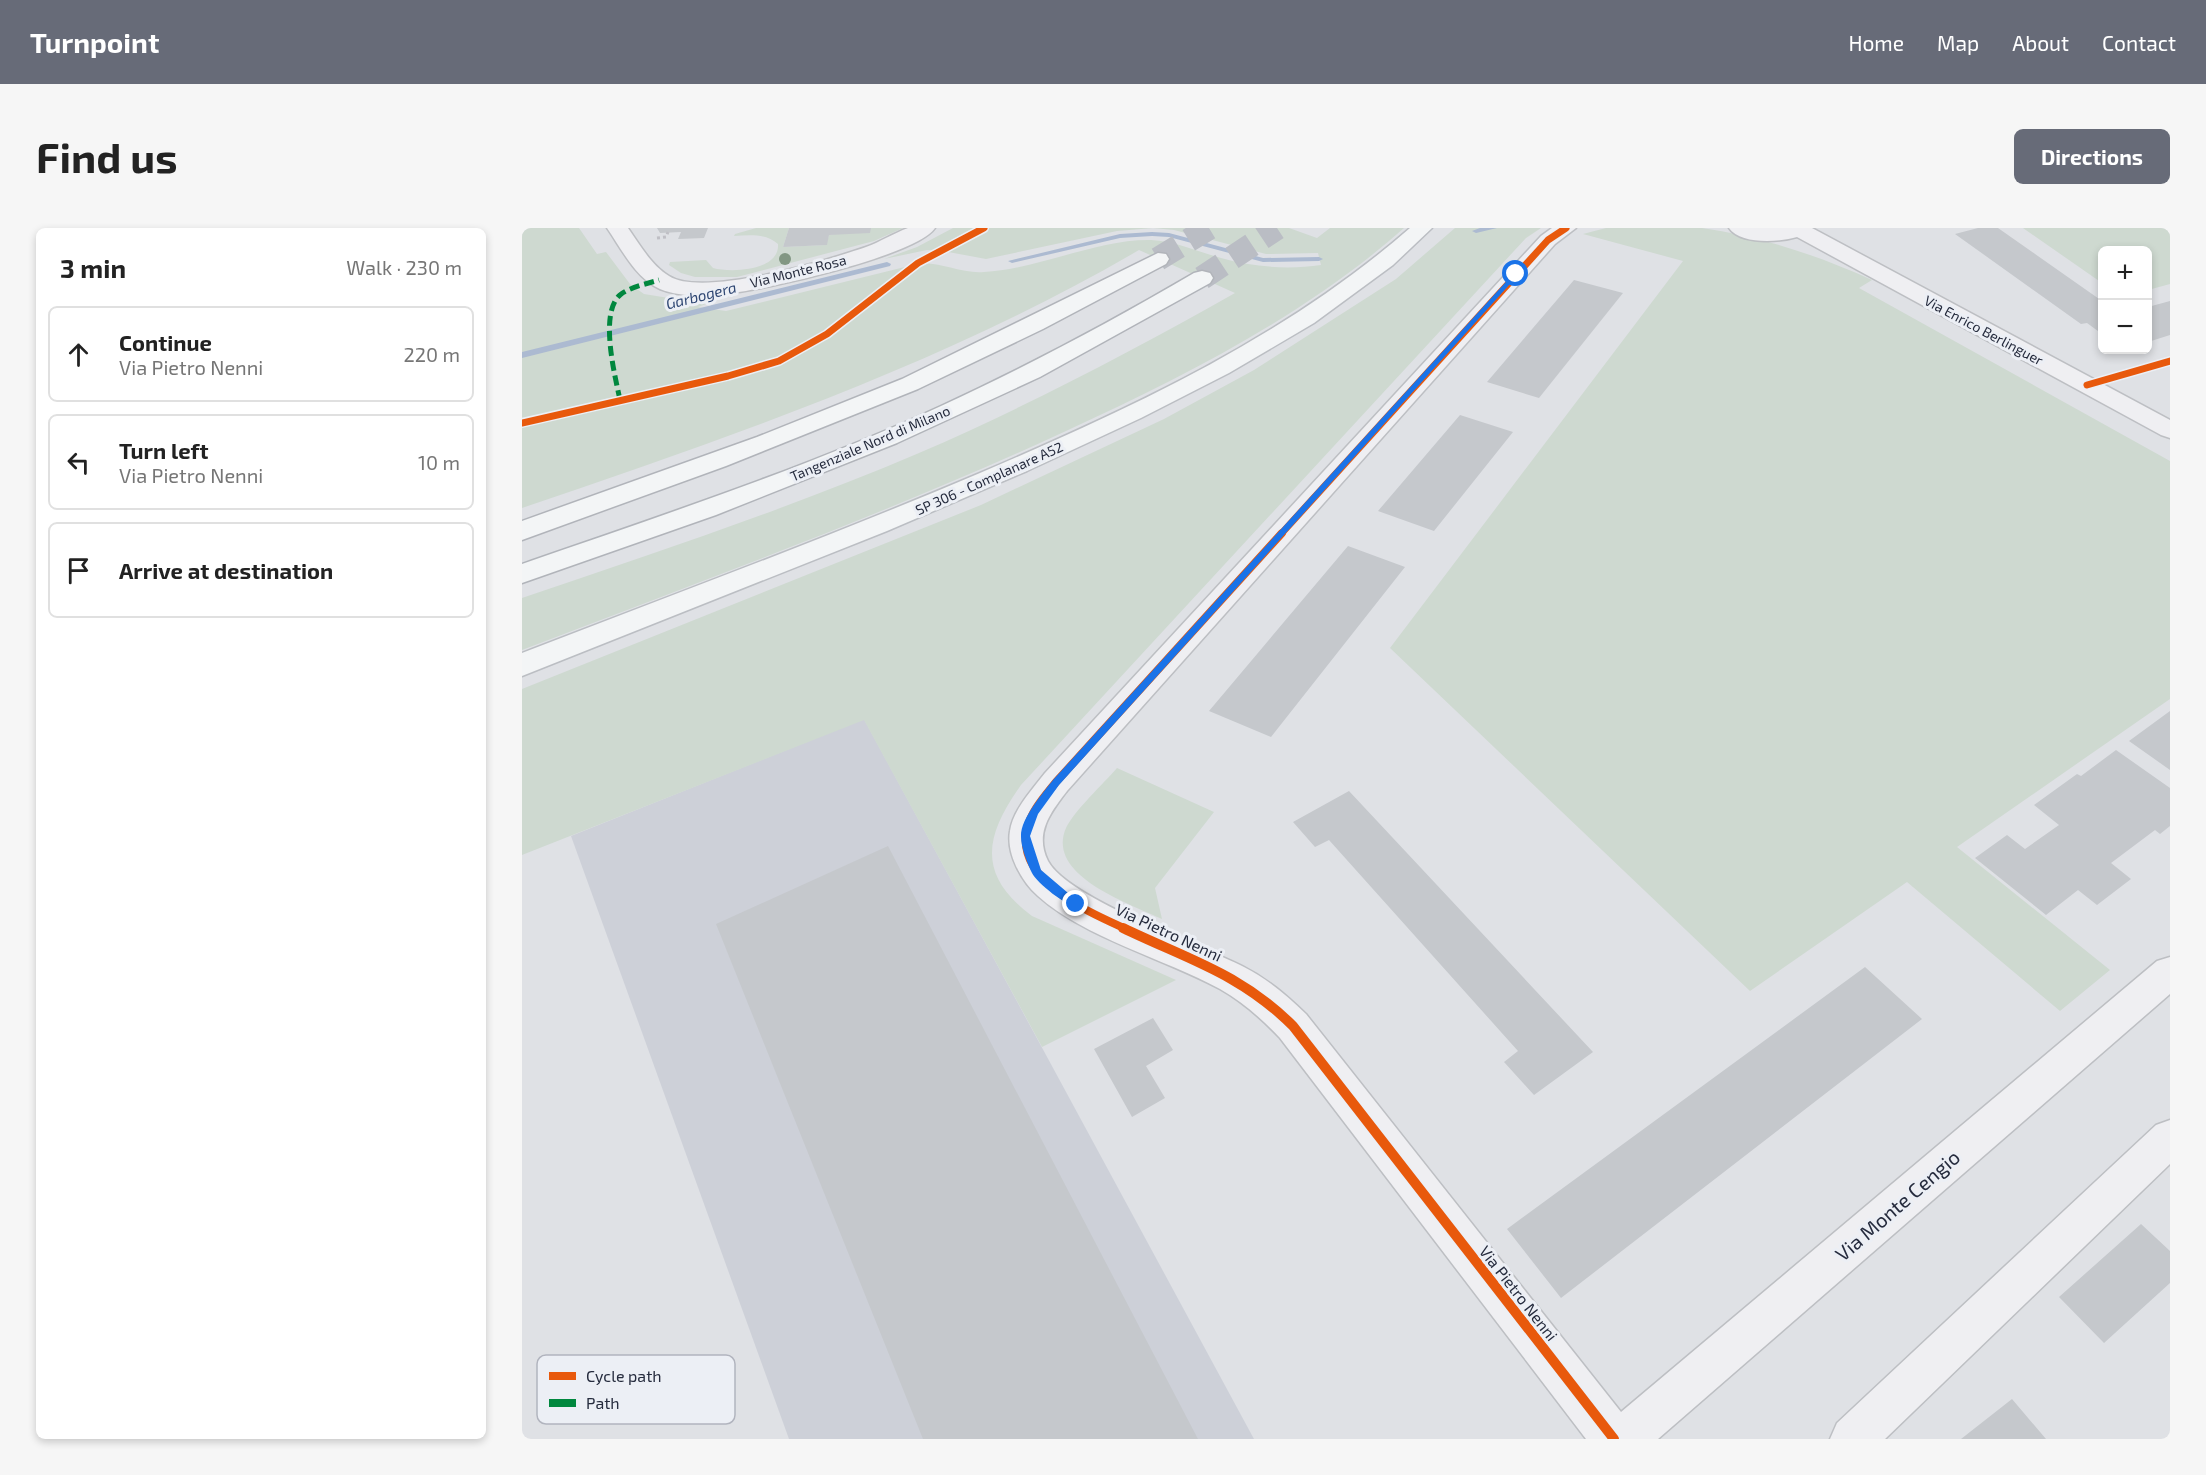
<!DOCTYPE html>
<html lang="en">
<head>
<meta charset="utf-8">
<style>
	:root { --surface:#fff; --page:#f6f6f6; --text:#222; --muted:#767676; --line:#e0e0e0; --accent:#676b78 }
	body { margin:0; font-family:"Exo 2",sans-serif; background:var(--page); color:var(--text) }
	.controls { position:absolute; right:18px; top:18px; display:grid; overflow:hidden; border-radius:9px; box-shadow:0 3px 9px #0003 }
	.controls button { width:54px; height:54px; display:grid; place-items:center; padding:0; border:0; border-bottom:2px solid var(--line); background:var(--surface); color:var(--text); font:30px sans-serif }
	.stop { position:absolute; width:18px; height:18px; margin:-14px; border:4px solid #1a73e8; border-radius:50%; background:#fff }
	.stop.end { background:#1a73e8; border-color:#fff; box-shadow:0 2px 6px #0008 }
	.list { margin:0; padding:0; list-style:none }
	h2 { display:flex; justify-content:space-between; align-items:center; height:78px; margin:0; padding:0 24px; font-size:26px }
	h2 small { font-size:20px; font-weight:400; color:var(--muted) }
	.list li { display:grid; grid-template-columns:39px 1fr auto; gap:18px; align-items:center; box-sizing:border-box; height:96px; margin:0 12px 12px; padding:0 12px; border:2px solid var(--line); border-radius:9px }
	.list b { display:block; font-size:22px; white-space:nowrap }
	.list p { margin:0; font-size:20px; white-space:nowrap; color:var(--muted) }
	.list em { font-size:20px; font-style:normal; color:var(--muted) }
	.icon { flex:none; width:33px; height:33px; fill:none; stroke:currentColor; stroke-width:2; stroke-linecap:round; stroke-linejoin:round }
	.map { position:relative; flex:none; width:1648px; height:1211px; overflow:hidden; border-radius:9px }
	header { display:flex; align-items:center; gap:36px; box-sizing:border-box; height:84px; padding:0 30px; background:var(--accent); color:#fff }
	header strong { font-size:28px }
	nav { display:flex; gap:33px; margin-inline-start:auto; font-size:21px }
	.intro { display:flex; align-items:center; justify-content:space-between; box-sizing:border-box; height:144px; padding:0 36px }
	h1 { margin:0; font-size:42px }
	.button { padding:15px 27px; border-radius:9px; background:var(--accent); color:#fff; font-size:21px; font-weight:700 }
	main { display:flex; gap:36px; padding:0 36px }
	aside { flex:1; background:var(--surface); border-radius:9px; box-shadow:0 3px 9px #0003 }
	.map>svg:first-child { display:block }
</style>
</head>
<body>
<header>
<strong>Turnpoint</strong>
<nav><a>Home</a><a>Map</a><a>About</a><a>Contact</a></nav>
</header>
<div class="intro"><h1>Find us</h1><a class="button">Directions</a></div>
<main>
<aside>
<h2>3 min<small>Walk · 230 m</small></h2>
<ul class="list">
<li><svg class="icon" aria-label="ahead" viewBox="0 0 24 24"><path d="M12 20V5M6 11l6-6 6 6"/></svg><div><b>Continue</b><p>Via Pietro Nenni</p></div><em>220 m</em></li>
<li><svg class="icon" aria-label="left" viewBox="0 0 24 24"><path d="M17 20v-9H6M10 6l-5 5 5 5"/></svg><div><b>Turn left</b><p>Via Pietro Nenni</p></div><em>10 m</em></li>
<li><svg class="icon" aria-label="arrive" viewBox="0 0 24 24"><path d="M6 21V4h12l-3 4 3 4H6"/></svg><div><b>Arrive at destination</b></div></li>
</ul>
</aside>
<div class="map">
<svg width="1648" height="1211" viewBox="0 0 1648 1211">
	<rect width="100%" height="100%" fill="#dfe1e5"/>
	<path fill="#cdd0d8" d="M342 491 732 1211H267L49 608Z"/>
	<path fill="#ced9d0" d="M0 0H57L75 26 84 24 108 56 122 66 184 76 176 79 204 83 395 36C418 33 439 46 462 44 517 41 575 11 629 12 653 13 676 24 699 30 731 39 766 42 799 37L796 25 744 26 652 2 631 0 595 3 464 31 421 23 405 22 362 31 395 19 431 0H767L795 10 808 0H882C784 87 663 148 544 203 367 285 182 352 0 422V370C133 325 268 280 397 225 506 178 610 123 713 65L617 22C426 134 209 209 0 280Z
		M234 0H267L261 19 304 17 307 7 349 0H381L352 13 215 49H173L159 45 147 37 148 34 184 32 191 40C209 45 258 43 256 16 244 5 227 7 212 8L213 6Z
		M933 0H1019L1004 10 499 557C462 609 455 647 510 688L654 752 520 819 342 492 0 627V461L459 277 642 191 732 142 874 51Z
		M1180 0C1240 9 1295 27 1350 52L1337 60 1648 233V471L1435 619 1588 742 1538 783 1385 654 1228 763 868 420 1161 33 1061 6 1084 0Z
		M1501 0H1648V56L1626 62V22H1580V55Z
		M595 540 692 584 633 660 640 691C609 676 523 648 544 600 552 583 582 555 595 540Z"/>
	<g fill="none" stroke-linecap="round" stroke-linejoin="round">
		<path fill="#acbad1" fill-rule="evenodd" d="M958 0H975L954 5 950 3Z
			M630 4 647 5 741 30 797 29 801 31 797 33 741 34 647 9 630 8 598 10 490 35 486 33 598 6Z
			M365 34 369 36 368 38 0 130V124Z"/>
	</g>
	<path fill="#c5c8cc" d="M135 0H186L182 10 156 11 159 4 138 5Z
		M267 0H349L348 5 307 7 305 17 261 19Z
		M1456 0H1476L1580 73V106L1565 95 1559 96 1433 6Z
		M1052 52 1101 65 1017 170 965 154Z
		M1648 73V107L1626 114V79Z
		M938 187 991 204 912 303 856 283Z
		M826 318 883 339 749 509 687 483Z
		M1648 483V542L1607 513Z
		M1594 522 1648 560V598L1638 606 1633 602 1589 635 1609 651 1575 677 1556 662 1524 687 1453 630 1485 607 1503 621 1537 597 1512 577 1555 546 1559 548Z
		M827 563 1071 824 1012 867 982 834 996 823 807 612 793 619 771 594Z
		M366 618 676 1211H401L194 696Z
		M1343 739 1400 791 1039 1070 985 1001Z
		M631 790 651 822 624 838 643 870 610 889 572 821Z
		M1619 996 1648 1023V1055L1582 1115 1537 1069Z
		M1490 1171 1524 1211H1439Z"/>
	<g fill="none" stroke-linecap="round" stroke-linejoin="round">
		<path stroke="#babdc4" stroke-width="24" stroke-dasharray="24 12" stroke-linecap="butt" d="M636 31 687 0
			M680 50 755 0"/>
		<defs>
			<path id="minor" d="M85 0H106C118 17 129 37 147 48 181 70 306 32 344 19 358 14 372 5 386 0 394 0 405 0 413 0 394 28 239 63 202 66 182 68 157 69 138 61 114 51 99 20 85 0Z
				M1030 0H1054L1033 16 545 563C529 584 512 605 526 633 546 671 680 717 722 739 746 751 765 768 784 786L1099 1184 1635 733 1648 729V766L1136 1211H1064L758 810C740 791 721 774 698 761 643 731 561 709 516 668 500 654 484 626 488 603 491 582 510 562 523 545L1019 8Z
				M1207 0H1290L1648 192V210L1639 207 1275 9C1258 14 1218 17 1207 0Z
				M1648 892V936L1363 1211H1308L1315 1195 1634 897Z"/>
			<path id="major" d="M888 0H910L871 37 792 95 707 145 619 190 505 243 365 303 0 448V425C153 366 307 309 458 245 610 180 762 110 888 0Z"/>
			<path id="highway" d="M636 25 644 26 647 31 644 36 521 101 396 161 204 238 0 312V293L235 209 380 151Z
				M680 43 688 45 691 50 688 55 518 149 375 215 194 287 0 355V336C141 287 284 240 419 178 506 138 590 93 672 45Z"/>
		</defs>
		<use href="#minor" stroke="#bdbfc3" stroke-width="3"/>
		<use href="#major" stroke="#bbbec3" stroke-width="3"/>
		<use href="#highway" stroke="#b1b4ba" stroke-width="3"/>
		<path stroke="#bfbfc5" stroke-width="3" stroke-dasharray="3 3" stroke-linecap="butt" d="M135 10 144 9 146 4"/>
		<use href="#minor" fill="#efeff2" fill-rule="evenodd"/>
		<use href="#major" fill="#f3f5f6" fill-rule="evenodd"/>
		<use href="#highway" fill="#f3f5f6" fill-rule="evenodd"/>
		<path stroke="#00873e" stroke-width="5" stroke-dasharray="10 5" stroke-linecap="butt" d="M98 172C93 148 77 85 98 67 108 59 124 56 137 52"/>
		<defs>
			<path id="cycleway-far2" d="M1565 157 1648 133
				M0 195 206 148 257 133 305 106 396 35 462 0
				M759 306 1026 12 1044 0"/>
			<path id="cycleway-far1" d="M604 701C567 684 493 653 505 601 509 583 523 568 534 554L760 305"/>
			<path id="cycleway" d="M601 700C665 731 718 745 771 798L1092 1211"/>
		</defs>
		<use href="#cycleway-far2" stroke="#eceff5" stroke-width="10"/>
		<use href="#cycleway-far1" stroke="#eceff5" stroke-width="12"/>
		<use href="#cycleway" stroke="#eceff5" stroke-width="14"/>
		<use href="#cycleway-far2" stroke="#e8590c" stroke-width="7"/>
		<use href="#cycleway-far1" stroke="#e8590c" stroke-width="8"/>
		<use href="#cycleway" stroke="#e8590c" stroke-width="10"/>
	</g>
	<circle fill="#829783" cx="263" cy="31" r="6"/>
	<path fill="#1a73e8" d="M992 45 997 46 537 557 516 586 508 608 519 642 559 676 558 679C547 681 515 655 510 645 505 635 499 619 499 609 498 591 521 565 531 552Z"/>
	<g text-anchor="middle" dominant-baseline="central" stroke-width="6" stroke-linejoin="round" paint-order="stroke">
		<g font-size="14" fill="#262c3e" stroke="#eceff5">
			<text transform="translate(276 43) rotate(-14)">Via Monte Rosa</text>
			<text transform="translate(1462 102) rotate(28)">Via Enrico Berlinguer</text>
			<text transform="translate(348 215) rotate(-23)">Tangenziale Nord di Milano</text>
			<text transform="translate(467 250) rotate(-24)">SP 306 - Complanare A52</text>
		</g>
		<g font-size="15" font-style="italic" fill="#2f4773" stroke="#eceff5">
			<text transform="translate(179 67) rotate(-14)">Garbogera</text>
		</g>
		<g font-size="16" fill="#262c3e" stroke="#eceff5">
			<text transform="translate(647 704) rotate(25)">Via Pietro Nenni</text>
			<text transform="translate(997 1065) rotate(52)">Via Pietro Nenni</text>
		</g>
		<g font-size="20" fill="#262c3e" stroke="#eceff5">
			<text transform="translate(1375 977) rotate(-41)">Via Monte Cengio</text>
		</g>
	</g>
	<rect x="15" y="1127" width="198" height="69" rx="9" fill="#eceff5" stroke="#b1b4be" stroke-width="1.5"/>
	<rect x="27" y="1144" width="27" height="8" fill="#e8590c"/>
	<rect x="27" y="1171" width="27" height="8" fill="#00873e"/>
	<g font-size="16" fill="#262c3e">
		<text x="64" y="1154">Cycle path</text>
		<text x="64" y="1181">Path</text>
	</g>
</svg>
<div class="controls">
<button>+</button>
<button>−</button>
</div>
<div class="stop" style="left:994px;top:46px"></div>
<div class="stop end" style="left:554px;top:676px"></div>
</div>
</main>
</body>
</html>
